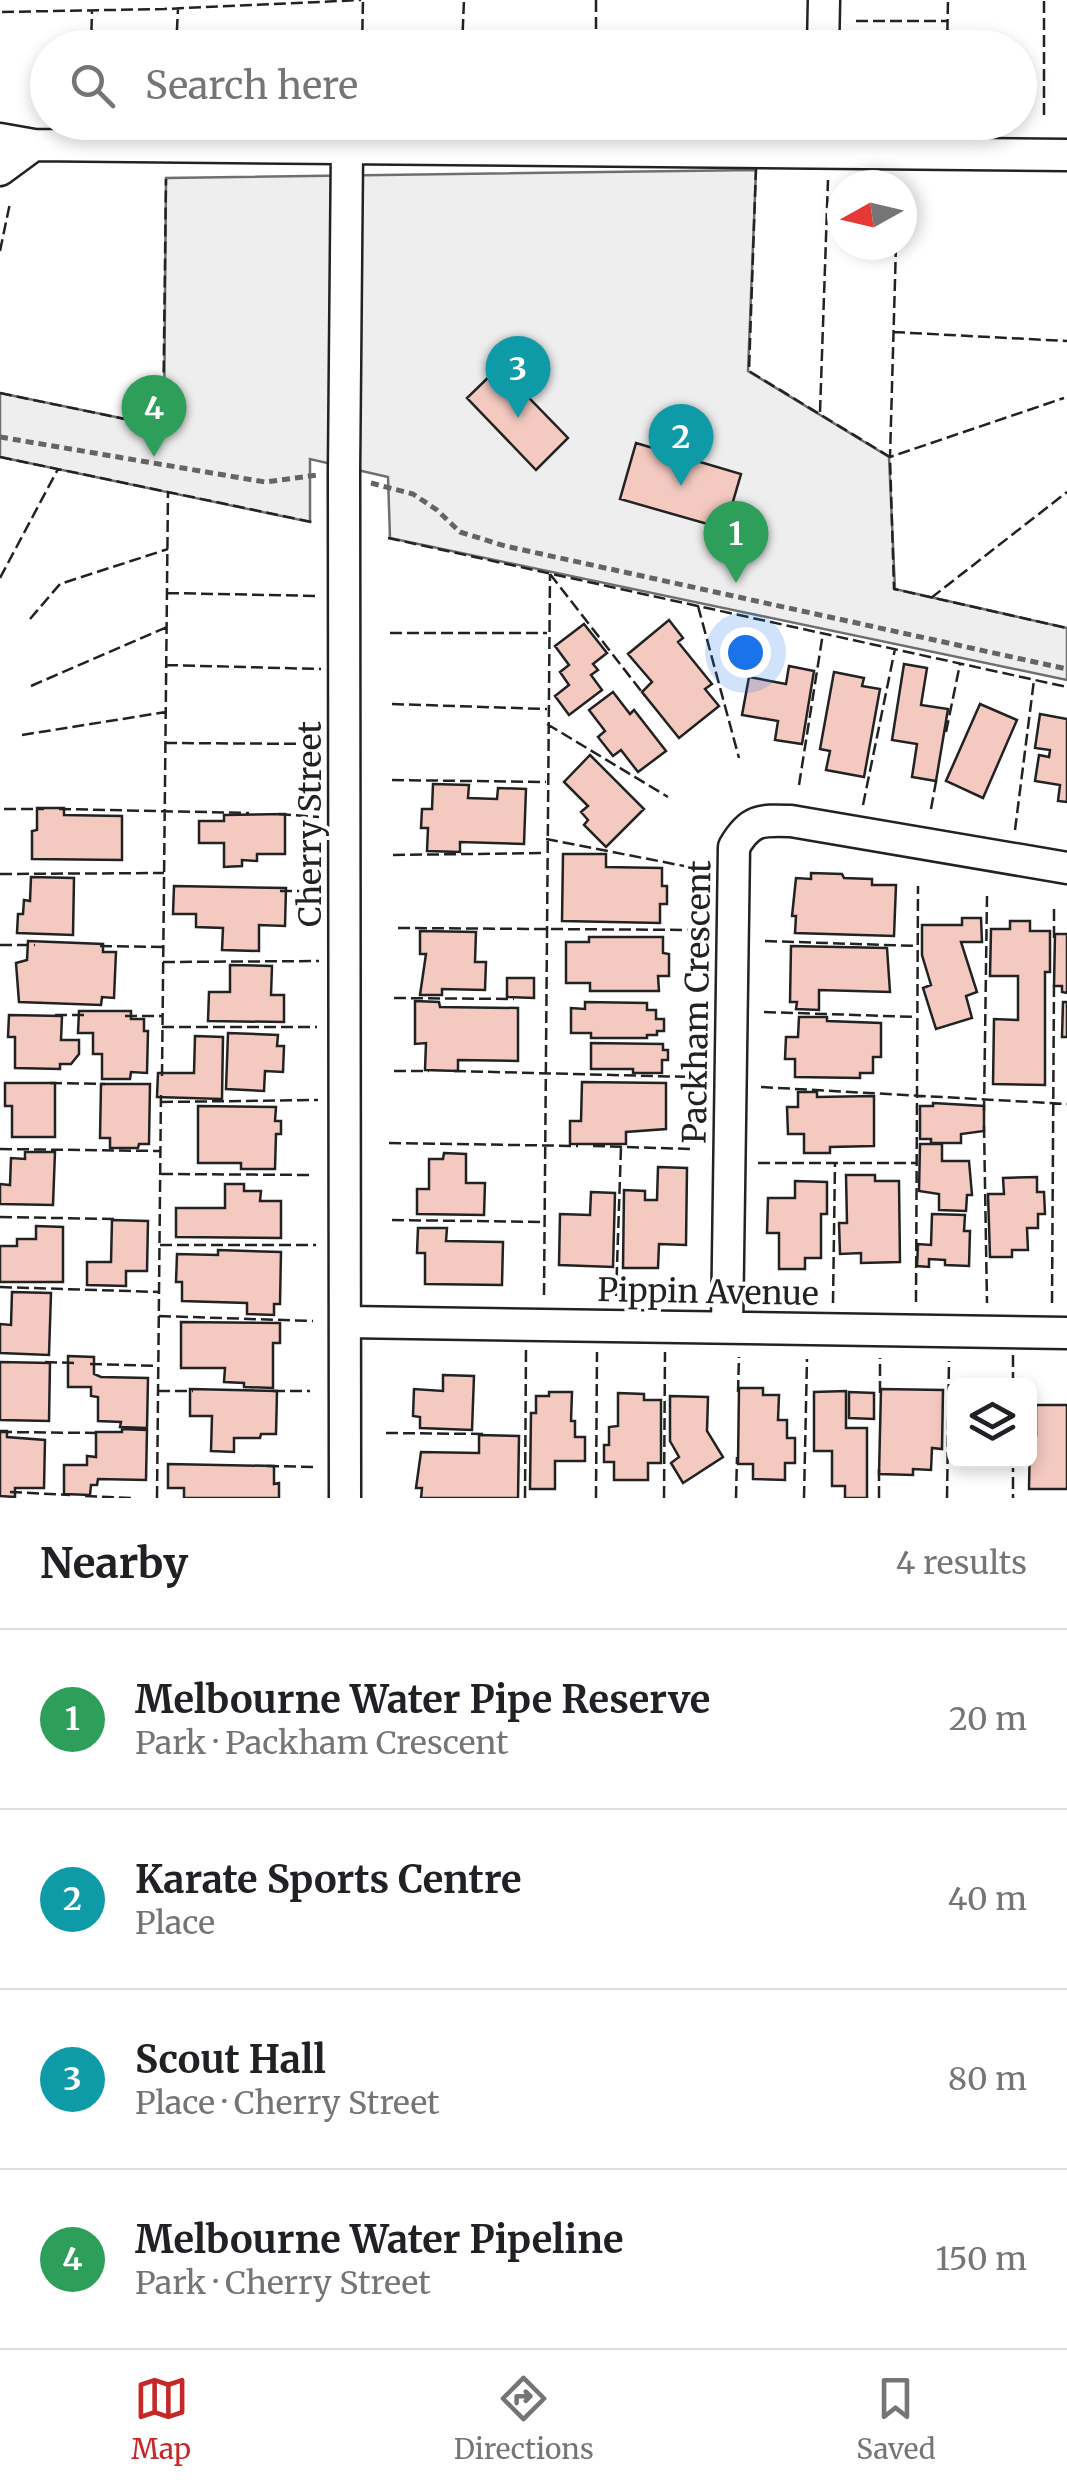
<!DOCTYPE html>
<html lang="en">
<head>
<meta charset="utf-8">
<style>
	:root { --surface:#fff; --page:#f2f2f2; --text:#202124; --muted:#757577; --line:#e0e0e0; --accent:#c62828 }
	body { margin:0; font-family:Merriweather,serif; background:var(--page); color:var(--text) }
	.controls { position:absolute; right:30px; bottom:30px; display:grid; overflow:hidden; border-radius:15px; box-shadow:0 5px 15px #0003 }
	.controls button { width:90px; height:90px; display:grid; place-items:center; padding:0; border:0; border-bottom:2px solid var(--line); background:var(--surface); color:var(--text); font:50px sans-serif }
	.compass { position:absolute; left:827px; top:170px; width:90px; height:90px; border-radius:50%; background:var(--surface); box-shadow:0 5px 15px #0003; rotate:262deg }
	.you { position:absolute; left:745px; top:652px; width:35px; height:35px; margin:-25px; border:8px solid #fff; border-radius:50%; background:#1a73e8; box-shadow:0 0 0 15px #1a73e833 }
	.badge { display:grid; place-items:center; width:65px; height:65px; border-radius:50%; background:var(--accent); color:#fff; font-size:32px; font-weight:700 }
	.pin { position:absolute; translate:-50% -82px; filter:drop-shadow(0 2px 5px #0008) }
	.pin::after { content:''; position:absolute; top:52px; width:35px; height:30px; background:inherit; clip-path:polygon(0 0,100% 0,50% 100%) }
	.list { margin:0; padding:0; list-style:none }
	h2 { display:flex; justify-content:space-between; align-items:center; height:130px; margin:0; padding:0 40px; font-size:42px }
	h2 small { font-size:32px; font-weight:400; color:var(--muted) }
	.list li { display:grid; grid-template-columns:65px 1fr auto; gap:30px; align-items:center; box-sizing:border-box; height:180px; padding:0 40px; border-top:2px solid var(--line) }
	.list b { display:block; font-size:38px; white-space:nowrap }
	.list p { margin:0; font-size:32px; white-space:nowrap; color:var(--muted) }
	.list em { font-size:32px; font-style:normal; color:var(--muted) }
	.icon { flex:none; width:55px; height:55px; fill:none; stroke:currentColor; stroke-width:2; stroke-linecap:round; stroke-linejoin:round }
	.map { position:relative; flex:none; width:1067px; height:1498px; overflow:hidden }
	.search { position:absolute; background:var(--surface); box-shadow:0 5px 15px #0003; left:30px; right:30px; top:30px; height:110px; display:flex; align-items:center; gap:25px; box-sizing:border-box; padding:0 35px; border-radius:55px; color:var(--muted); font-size:38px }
	.sheet { height:850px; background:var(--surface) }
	nav { display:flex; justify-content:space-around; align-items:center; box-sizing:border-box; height:140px; border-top:2px solid var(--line); background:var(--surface); font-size:28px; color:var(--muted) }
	nav a { display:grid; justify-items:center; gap:5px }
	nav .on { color:var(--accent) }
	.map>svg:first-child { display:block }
</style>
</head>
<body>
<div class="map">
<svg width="1067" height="1498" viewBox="0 0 1067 1498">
	<rect width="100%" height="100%" fill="#fff"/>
	<path fill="#eee" stroke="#6f6f6f" stroke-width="2.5" d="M756 170 748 371 889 457 895 589 1067 628V680L390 538 388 477 310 459V522L0 457V393L164 427 166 178Z"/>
	<path fill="#f3c9c0" stroke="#222" stroke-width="2.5" d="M499 367 568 438 536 470 467 398Z
		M636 443 741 474 725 529 620 499Z
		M669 620 683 638 678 642 712 684 705 689 719 706 679 738 642 692 652 682 628 654Z
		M584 624 607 653 593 664 598 670 591 675 602 690 569 715 555 696 569 685 560 672 569 665 555 646Z
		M904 664 927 668 921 705 948 709 936 781 912 777 917 744 892 740Z
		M789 666 814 671 802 744 775 740 778 721 742 715 749 677 786 684Z
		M834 672 864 678 862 686 880 689 864 777 826 770 830 751 820 749Z
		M613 692 630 714 634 710 666 751 638 772 621 750 613 756 598 737 605 731 589 710Z
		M980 704 1017 720 983 798 946 781Z
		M1040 714 1067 719V802L1058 801 1060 785 1035 781 1039 755 1049 757 1050 750 1035 748Z
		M590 755 644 809 606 847 584 825 588 820 581 812 588 806 564 782Z
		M433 784 469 785 468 798 497 799 498 788 526 789 524 844 460 842V852L427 851 428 828H421L422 809H432Z
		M37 808H64V815L122 816V860L32 859V831L37 830Z
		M285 814V854H257V861L242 860V866L224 867V843H199V821H224V815Z
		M563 854H606V867L662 868V886H667V904H660V923L562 921Z
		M811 873 842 874 844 878 872 879V885H896L894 936 795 933 796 916H792L796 878 811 879Z
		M31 877 74 878 73 935 17 933 18 914H23L24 900 30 901Z
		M174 886 286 888 285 926 259 925V951L222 950 223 928 196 927V914H173Z
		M962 918H981L982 942H961L977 992 966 996 972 1018 936 1029 923 988 931 985 922 955V925H962Z
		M1010 921H1030V931H1050V972H1045V1085L993 1084 994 1019 1018 1020V976H990L991 929H1010Z
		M420 931 476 932 475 962H486L485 990 442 989V995H420L426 954H420Z
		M1055 934H1067V993L1062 992V986H1054Z
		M589 937H663V953L669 954V976H658L659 991H590V983H566V942H589Z
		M28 941 103 944V952H116L114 998 102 997 101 1005 19 1002 16 963 27 960Z
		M791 946 887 948 890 992 819 990V1010L796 1009 797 1002H790Z
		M230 965 272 966 271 995H284V1022L208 1021 209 992H230Z
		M507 978H534V998L507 997Z
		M415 1001 439 1002 440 1007 518 1008V1061L458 1060V1071L425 1070 426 1043 415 1044Z
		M585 1002 647 1003V1010H656V1019H664V1031H657V1035H647V1038H591V1033H571V1008L585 1009Z
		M1063 1002H1067V1037H1062Z
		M79 1011H131V1019H144V1031H148L147 1073 131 1072 130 1079H102V1054H93V1033H78Z
		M9 1015 62 1016 61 1040H79V1054L71 1064H60V1069L15 1068V1037H8Z
		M799 1017H827V1021L881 1023V1057H873V1073H860V1078L795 1077V1059H785L786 1037H798Z
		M228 1033 278 1035 277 1046H284L283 1072 265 1071 264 1091 226 1089Z
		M195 1036 223 1037 222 1099 157 1097 158 1073H194Z
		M591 1043 663 1044V1050H668V1060H662V1073H633V1069H591Z
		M582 1082 666 1083V1129L626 1132V1144H570V1121H581Z
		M5 1083H55V1137H12V1106H5Z
		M101 1084H150L149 1144H139L138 1148H110V1138H100Z
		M798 1092H817V1097L874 1096V1146L830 1147V1153H804V1134H788L787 1107H798Z
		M933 1103 984 1106V1131L961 1134V1143H931V1139H920V1106H933Z
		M198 1106 276 1107 275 1121H281V1134H276L275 1169H241V1163H198Z
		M920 1144H942V1161H969L972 1195H967L966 1211 939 1210V1194L919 1191Z
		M25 1152H55L53 1205 0 1204V1184L10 1185 11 1158 25 1159Z
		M444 1153 466 1154V1183H485L484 1215 417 1214V1189H429V1159H443Z
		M658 1167 687 1168 686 1245 659 1244 658 1268H623L624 1190 645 1191V1200H657Z
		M846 1175H875V1181H899L900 1262 861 1263V1253L840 1254 839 1223H847Z
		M1037 1177V1192H1044L1045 1214H1038V1228H1027L1028 1250H1012V1257H990L988 1194H1004L1003 1178Z
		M795 1181 827 1182V1214H821V1258H805V1269H779V1233H767L768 1198H795Z
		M225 1184H244V1191H261L260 1201H281V1238L176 1237V1208H225Z
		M591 1192 615 1193 613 1267 559 1265 560 1214 590 1215Z
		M932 1214 965 1215 964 1231H970L969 1266 945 1265V1260L929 1259V1267L917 1266 918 1244 931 1245Z
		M112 1220 148 1221 147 1271H126V1286L87 1285V1262H111Z
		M36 1226 63 1227V1282H0V1246H17V1239H36Z
		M418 1228H447L446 1241 503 1242 502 1285 425 1284V1253H417Z
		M218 1250 281 1252 280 1304H274V1315L247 1314V1303L182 1301V1282H176L177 1254 218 1255Z
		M12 1292 51 1293 49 1355 0 1353V1324L11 1325Z
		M181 1322 280 1323V1343H273V1388L244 1387V1383L224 1382 225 1368H181Z
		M68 1356 94 1357V1374L101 1377 148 1378 147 1428 120 1427 121 1422 98 1421V1397L91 1396V1387H68Z
		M0 1362 50 1363 49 1421 0 1420Z
		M443 1375 474 1376 472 1430 420 1428V1417L413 1416 414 1389 443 1391Z
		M739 1388H763V1395H779L778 1420H787V1438H795V1463H785V1480L753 1479V1464H738Z
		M190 1389 277 1391 276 1434H261L260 1438H234V1452L211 1451 212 1416H190Z
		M881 1389 943 1390 942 1449 932 1448 931 1470 913 1469V1475L879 1474Z
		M846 1391V1428H867V1498H845V1486H832V1451H814V1392Z
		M549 1392H572L571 1421H575V1437H585V1461H555V1489H530L531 1413H536V1396H549Z
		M849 1392 874 1393V1419L849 1418Z
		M618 1393 644 1394V1400H661V1463H648V1480H614V1462H604V1445H609V1427L618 1426Z
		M670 1396 708 1397 707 1431 723 1457 683 1483 671 1463 679 1457 670 1441Z
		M1036 1405H1067V1489H1029L1030 1434 1036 1435Z
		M122 1429 147 1430 146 1480 98 1479 97 1485H91L90 1495 64 1494V1465H87V1456L96 1457V1432H122Z
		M0 1431H7V1437L45 1440 44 1488H15V1497L0 1496Z
		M479 1435 519 1436 518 1498H421L422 1488H416L421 1452 479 1453Z
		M168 1464 274 1466V1484L279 1483V1498H184V1488H168Z"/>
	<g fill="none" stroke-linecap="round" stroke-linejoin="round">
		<defs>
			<path id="minor" d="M823 48 824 0
				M0 139 34 145 1067 155
				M0 170 34 145
				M347 1322 1067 1333
				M727 1327 734 847C750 819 761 820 791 821L1067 868
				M345 1498 344 471 347 150"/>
		</defs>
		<use href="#minor" stroke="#222" stroke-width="35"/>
		<path stroke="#646464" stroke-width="5" stroke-dasharray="8 5" stroke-linecap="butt" d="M0 437 265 482 318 475
			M371 483 413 494 437 510 460 532 505 546 1067 669"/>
		<use href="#minor" stroke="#fff" stroke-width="30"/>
		<path stroke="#222" stroke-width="2.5" stroke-dasharray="12 5" stroke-linecap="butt" d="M596 0V48
			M2 12 164 9 361 0
			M856 21H948
			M91 48 92 10
			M176 48 178 9
			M362 48 363 0
			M462 48 464 0
			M947 48 948 0
			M1044 115V0
			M756 168 749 371 890 457 894 589 1067 628
			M897 185V182
			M896 245 890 457 1064 398
			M0 251 10 203
			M893 332 1067 341
			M0 393 163 427 166 179
			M820 412 828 180
			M0 457 312 522
			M388 538 1067 687
			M550 574 645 696
			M0 578 58 469
			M167 593 319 596
			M931 598 1067 492
			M698 606 739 758
			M30 619 60 584 168 549
			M390 633H547
			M166 665 321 669
			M31 686 167 627
			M392 704 547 709
			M547 724 668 797
			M946 732 960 664
			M22 735 166 712
			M165 743 321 744
			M392 780 546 782
			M799 785 823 633
			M863 805 895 649
			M4 809H44
			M59 809 249 813
			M931 809 937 776
			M279 814 319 817
			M1015 830 1034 680
			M546 839 684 866
			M393 855 546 853
			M0 874 164 873
			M280 891H315
			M398 928 693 930
			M1054 938V905
			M765 941 917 946
			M0 945H35
			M100 946 163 947
			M163 962 319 961
			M394 998 514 999
			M764 1012 917 1017
			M55 1015H85
			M125 1016H162
			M162 1027H317
			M394 1071H429
			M454 1071 692 1077
			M162 1076 168 491
			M50 1083 105 1084
			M761 1087 1067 1104
			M161 1102 318 1100
			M984 1111 987 896
			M984 1126 987 1303
			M389 1143 578 1146
			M593 1146 693 1149
			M0 1149 161 1151
			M758 1163H916
			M161 1174 314 1175
			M0 1217 115 1219
			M392 1220 544 1222
			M160 1245H316
			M0 1287 159 1292
			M544 1295 550 574
			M616 1296 621 1147
			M916 1302 918 886
			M833 1303 835 1163
			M1052 1303 1054 983
			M159 1316 313 1321
			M1013 1355V1386
			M45 1362 75 1363
			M90 1364 158 1366
			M158 1391H193
			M273 1391H310
			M738 1392 739 1357
			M880 1393V1358
			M0 1432 100 1433
			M386 1433 486 1434
			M1013 1460V1498
			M267 1466 314 1467
			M10 1492 70 1495
			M85 1496 134 1498
			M157 1498 161 1091
			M525 1498 526 1348
			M596 1498 597 1352
			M664 1498 665 1352
			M736 1498 737 1457
			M804 1498 807 1359
			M879 1498V1468
			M947 1498 949 1361"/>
	</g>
	<g text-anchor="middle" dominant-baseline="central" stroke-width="8" stroke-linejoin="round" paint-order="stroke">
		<g font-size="32" fill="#222" stroke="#fff">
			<text transform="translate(310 824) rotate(-90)">Cherry Street</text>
			<text transform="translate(697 1002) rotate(-89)">Packham Crescent</text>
			<text transform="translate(708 1292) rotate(1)">Pippin Avenue</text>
		</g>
	</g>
</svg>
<div class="controls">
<button><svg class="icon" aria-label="layers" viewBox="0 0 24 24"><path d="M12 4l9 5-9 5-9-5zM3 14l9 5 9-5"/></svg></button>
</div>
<svg class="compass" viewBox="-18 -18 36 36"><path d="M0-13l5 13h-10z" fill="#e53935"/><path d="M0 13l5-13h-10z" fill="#757577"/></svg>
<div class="you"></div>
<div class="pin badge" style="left:736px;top:583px;background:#2e9e5b">1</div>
<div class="pin badge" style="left:681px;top:486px;background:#0f9aa8">2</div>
<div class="pin badge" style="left:518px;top:418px;background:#0f9aa8">3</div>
<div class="pin badge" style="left:154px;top:457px;background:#2e9e5b">4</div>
<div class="search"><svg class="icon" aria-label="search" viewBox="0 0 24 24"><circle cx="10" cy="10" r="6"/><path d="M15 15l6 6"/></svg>Search here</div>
</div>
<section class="sheet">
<h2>Nearby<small>4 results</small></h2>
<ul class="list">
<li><span class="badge" style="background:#2e9e5b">1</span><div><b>Melbourne Water Pipe Reserve</b><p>Park · Packham Crescent</p></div><em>20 m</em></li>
<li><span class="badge" style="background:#0f9aa8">2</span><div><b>Karate Sports Centre</b><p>Place</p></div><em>40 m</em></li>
<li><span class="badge" style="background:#0f9aa8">3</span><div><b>Scout Hall</b><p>Place · Cherry Street</p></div><em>80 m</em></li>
<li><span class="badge" style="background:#2e9e5b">4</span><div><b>Melbourne Water Pipeline</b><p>Park · Cherry Street</p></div><em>150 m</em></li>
</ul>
</section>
<nav>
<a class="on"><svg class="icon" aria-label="map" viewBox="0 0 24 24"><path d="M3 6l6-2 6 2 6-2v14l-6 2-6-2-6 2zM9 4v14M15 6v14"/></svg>Map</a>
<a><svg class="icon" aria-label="directions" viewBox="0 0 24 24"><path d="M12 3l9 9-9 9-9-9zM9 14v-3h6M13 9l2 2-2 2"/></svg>Directions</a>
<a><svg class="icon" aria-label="saved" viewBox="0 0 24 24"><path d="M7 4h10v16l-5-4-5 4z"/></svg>Saved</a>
</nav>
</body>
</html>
